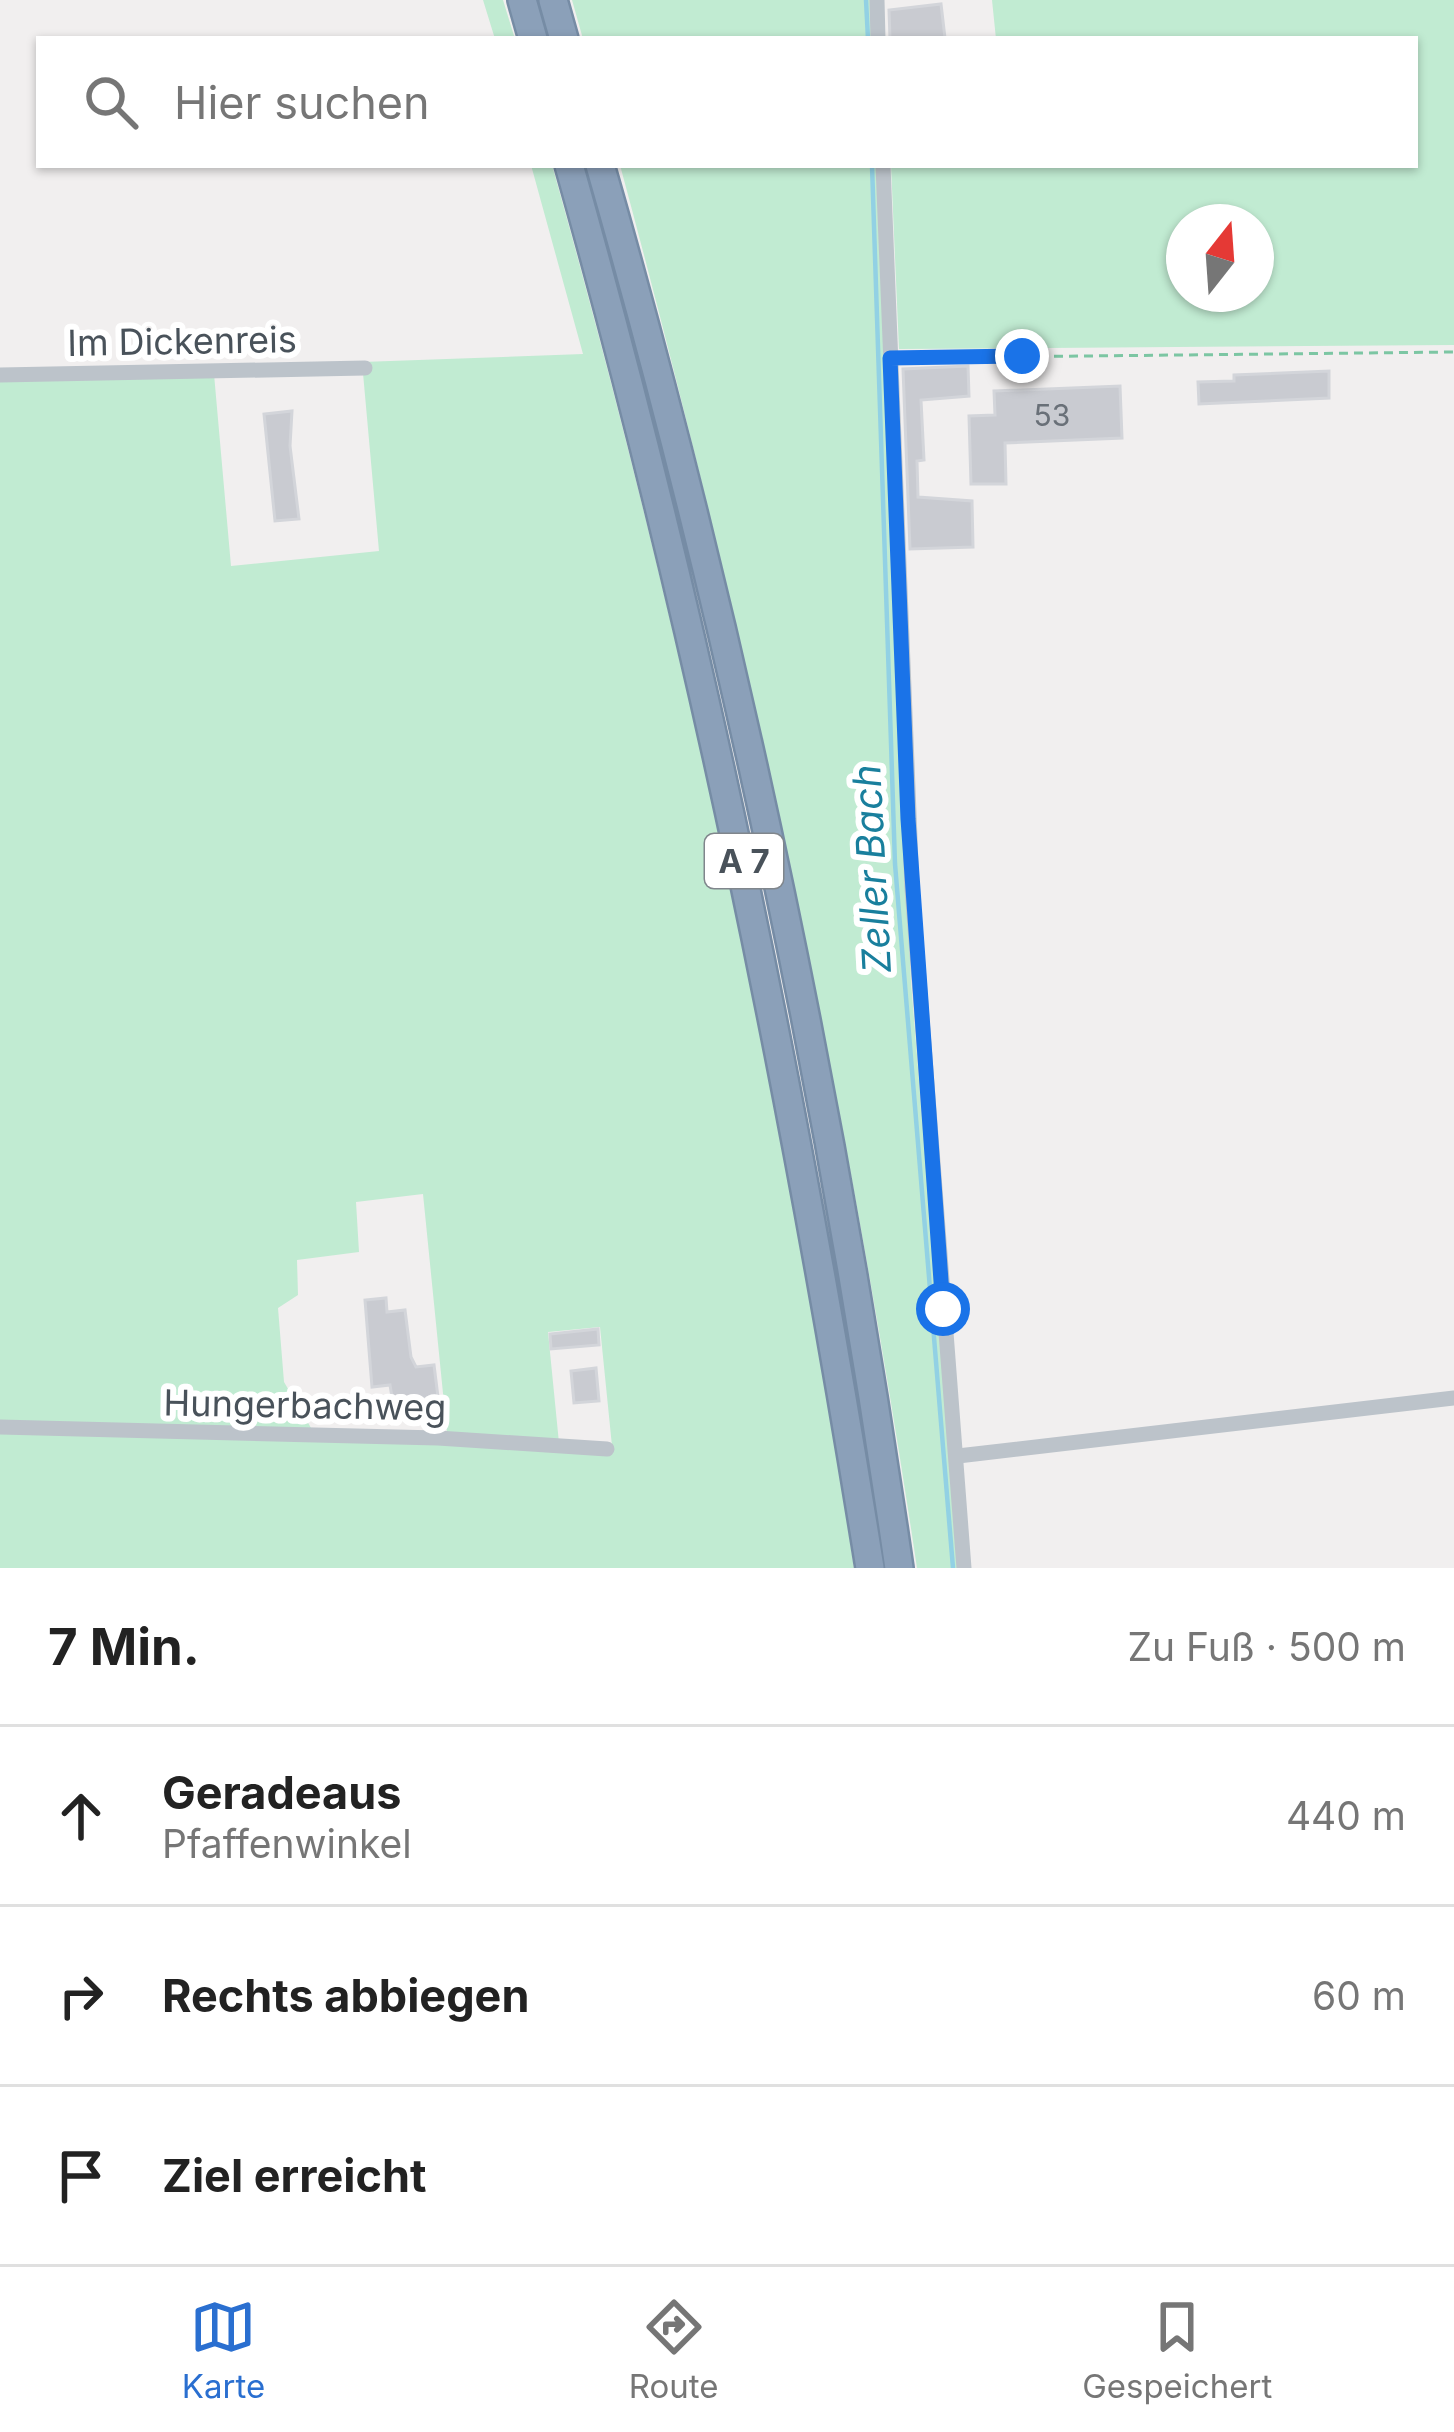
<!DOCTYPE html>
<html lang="de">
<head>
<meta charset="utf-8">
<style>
	:root { --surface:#fff; --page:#f2f2f2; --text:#222; --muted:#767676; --line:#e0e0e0; --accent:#2a6fd0 }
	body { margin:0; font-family:Inter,sans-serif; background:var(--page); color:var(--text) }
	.compass { position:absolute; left:1166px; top:204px; width:108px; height:108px; border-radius:50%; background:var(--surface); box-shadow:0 3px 9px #0004; rotate:17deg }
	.stop { position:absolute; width:36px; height:36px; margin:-27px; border:9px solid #1a73e8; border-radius:50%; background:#fff }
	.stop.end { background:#1a73e8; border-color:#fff; box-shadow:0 3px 12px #0008 }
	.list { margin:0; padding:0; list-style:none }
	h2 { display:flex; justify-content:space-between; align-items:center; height:156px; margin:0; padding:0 48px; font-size:51px }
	h2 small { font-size:39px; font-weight:400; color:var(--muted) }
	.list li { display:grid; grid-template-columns:78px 1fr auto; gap:36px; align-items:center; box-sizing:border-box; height:180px; padding:0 48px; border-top:3px solid var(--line) }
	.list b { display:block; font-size:45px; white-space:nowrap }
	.list p { margin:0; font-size:39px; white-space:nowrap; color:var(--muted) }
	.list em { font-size:39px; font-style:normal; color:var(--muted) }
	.icon { flex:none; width:66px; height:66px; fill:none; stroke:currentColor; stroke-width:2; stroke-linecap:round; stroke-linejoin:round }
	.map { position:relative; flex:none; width:1454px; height:1568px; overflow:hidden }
	.search { position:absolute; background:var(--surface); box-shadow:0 3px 9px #0004; left:36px; right:36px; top:36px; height:132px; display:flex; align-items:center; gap:30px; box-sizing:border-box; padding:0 42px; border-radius:0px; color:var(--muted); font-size:45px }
	.sheet { height:696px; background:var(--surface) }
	nav { display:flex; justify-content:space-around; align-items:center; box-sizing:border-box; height:168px; border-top:3px solid var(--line); background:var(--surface); font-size:33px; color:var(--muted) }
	nav a { display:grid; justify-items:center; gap:6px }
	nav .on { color:var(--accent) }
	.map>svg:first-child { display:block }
</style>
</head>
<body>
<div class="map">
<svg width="1454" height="1568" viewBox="0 0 1454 1568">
	<rect width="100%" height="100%" fill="#f1efef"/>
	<path fill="#c1ebd2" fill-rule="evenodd" d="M483 0H503L515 39H495Z
		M572 0H871L872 39H583Z
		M992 0H1454V345L899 349 891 165H1415V39H996ZM1184 222H1256V294H1184Z
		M531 165H552C682 627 783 1094 854 1568H0V1430L612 1446 600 1327 548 1332 559 1443 447 1433 423 1194 356 1202 359 1252 297 1260 298 1295 278 1308 284 1382 314 1433 0 1422V379L214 374 231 566 379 551 362 362 583 354Z
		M620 165H878L911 982 959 1568H917C846 1094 745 628 620 165Z"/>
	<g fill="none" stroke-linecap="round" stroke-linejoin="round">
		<path stroke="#92d1e4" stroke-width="4.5" d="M866 0 868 39
			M872 165 895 864 953 1568"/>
	</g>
	<path fill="#c9cbd1" stroke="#d3d5da" stroke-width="3" d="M941 4 945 38 890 39 889 10Z
		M968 366 969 396 921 400 924 460 917 461 918 497 972 501 973 547 910 549 903 369Z
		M1329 371V398L1199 404 1198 382 1234 381V375Z
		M1120 386 1122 438 1005 443 1006 484H971L969 416 995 415 994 391Z
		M292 411 290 446 299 519 275 521 264 414Z
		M386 1298 387 1312 405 1310 411 1357 416 1367 434 1365 438 1397 393 1403 390 1385 372 1387 365 1300Z
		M598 1329 599 1345 551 1349 550 1334Z
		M596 1368 599 1401 574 1403 571 1371Z"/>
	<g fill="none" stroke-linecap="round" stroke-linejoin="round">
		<defs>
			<path id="highway" d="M522 0 533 39
				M553 0 564 39
				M569 165C700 629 794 1092 870 1568
				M600 165C732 624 831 1095 899 1568"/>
		</defs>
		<use href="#highway" stroke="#768ca5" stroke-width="32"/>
		<path stroke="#7cc6a3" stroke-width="3" stroke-dasharray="9 6" stroke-linecap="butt" d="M904 358 1454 352"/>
		<path stroke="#bcc3ca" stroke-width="15" d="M877 0 878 39
			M883 165 912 888 964 1568
			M0 375 365 368
			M0 1427 438 1438 607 1449
			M958 1456 1454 1398"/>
		<use href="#highway" stroke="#8ba0b9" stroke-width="27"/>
	</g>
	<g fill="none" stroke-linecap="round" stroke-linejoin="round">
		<path stroke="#1a73e8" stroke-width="15" d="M943 1309 908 819 890 358 1022 356"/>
	</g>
	<g text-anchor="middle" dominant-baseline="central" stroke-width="12" stroke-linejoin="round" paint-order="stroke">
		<g font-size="30" fill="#697078">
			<text x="1052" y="415">53</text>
		</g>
		<rect fill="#fff" stroke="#80868c" stroke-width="3" x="705" y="834" width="78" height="54" rx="9"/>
		<g font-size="33" font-weight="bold" fill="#49525a">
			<text x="744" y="861">A 7</text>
		</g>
		<g font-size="36" fill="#49525a" stroke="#fff">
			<text transform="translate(182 341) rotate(-1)">Im Dickenreis</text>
			<text transform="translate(305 1405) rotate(1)">Hungerbachweg</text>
		</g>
		<g font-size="39" font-style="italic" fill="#197f9d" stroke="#fff">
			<text transform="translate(871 869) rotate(-93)">Zeller Bach</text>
		</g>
	</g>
</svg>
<svg class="compass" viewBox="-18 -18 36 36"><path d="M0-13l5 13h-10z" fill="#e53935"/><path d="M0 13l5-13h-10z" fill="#767676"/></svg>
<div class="stop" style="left:943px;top:1309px"></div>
<div class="stop end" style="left:1022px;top:356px"></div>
<div class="search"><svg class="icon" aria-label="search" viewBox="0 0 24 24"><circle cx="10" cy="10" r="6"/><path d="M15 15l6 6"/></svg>Hier suchen</div>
</div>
<section class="sheet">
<h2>7 Min.<small>Zu Fuß · 500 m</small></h2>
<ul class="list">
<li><svg class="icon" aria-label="ahead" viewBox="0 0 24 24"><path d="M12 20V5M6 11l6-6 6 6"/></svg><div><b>Geradeaus</b><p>Pfaffenwinkel</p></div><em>440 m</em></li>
<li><svg class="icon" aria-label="right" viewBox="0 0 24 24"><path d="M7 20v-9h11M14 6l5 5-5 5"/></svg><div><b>Rechts abbiegen</b></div><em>60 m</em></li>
<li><svg class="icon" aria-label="arrive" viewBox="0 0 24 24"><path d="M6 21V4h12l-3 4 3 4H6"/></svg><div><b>Ziel erreicht</b></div></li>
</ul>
</section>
<nav>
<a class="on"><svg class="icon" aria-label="map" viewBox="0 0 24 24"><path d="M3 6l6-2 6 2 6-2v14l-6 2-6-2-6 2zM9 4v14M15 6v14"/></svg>Karte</a>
<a><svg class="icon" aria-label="directions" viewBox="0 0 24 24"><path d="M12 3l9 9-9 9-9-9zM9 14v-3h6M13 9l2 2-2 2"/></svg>Route</a>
<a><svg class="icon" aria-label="saved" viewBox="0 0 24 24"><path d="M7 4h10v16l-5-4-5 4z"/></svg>Gespeichert</a>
</nav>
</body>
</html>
